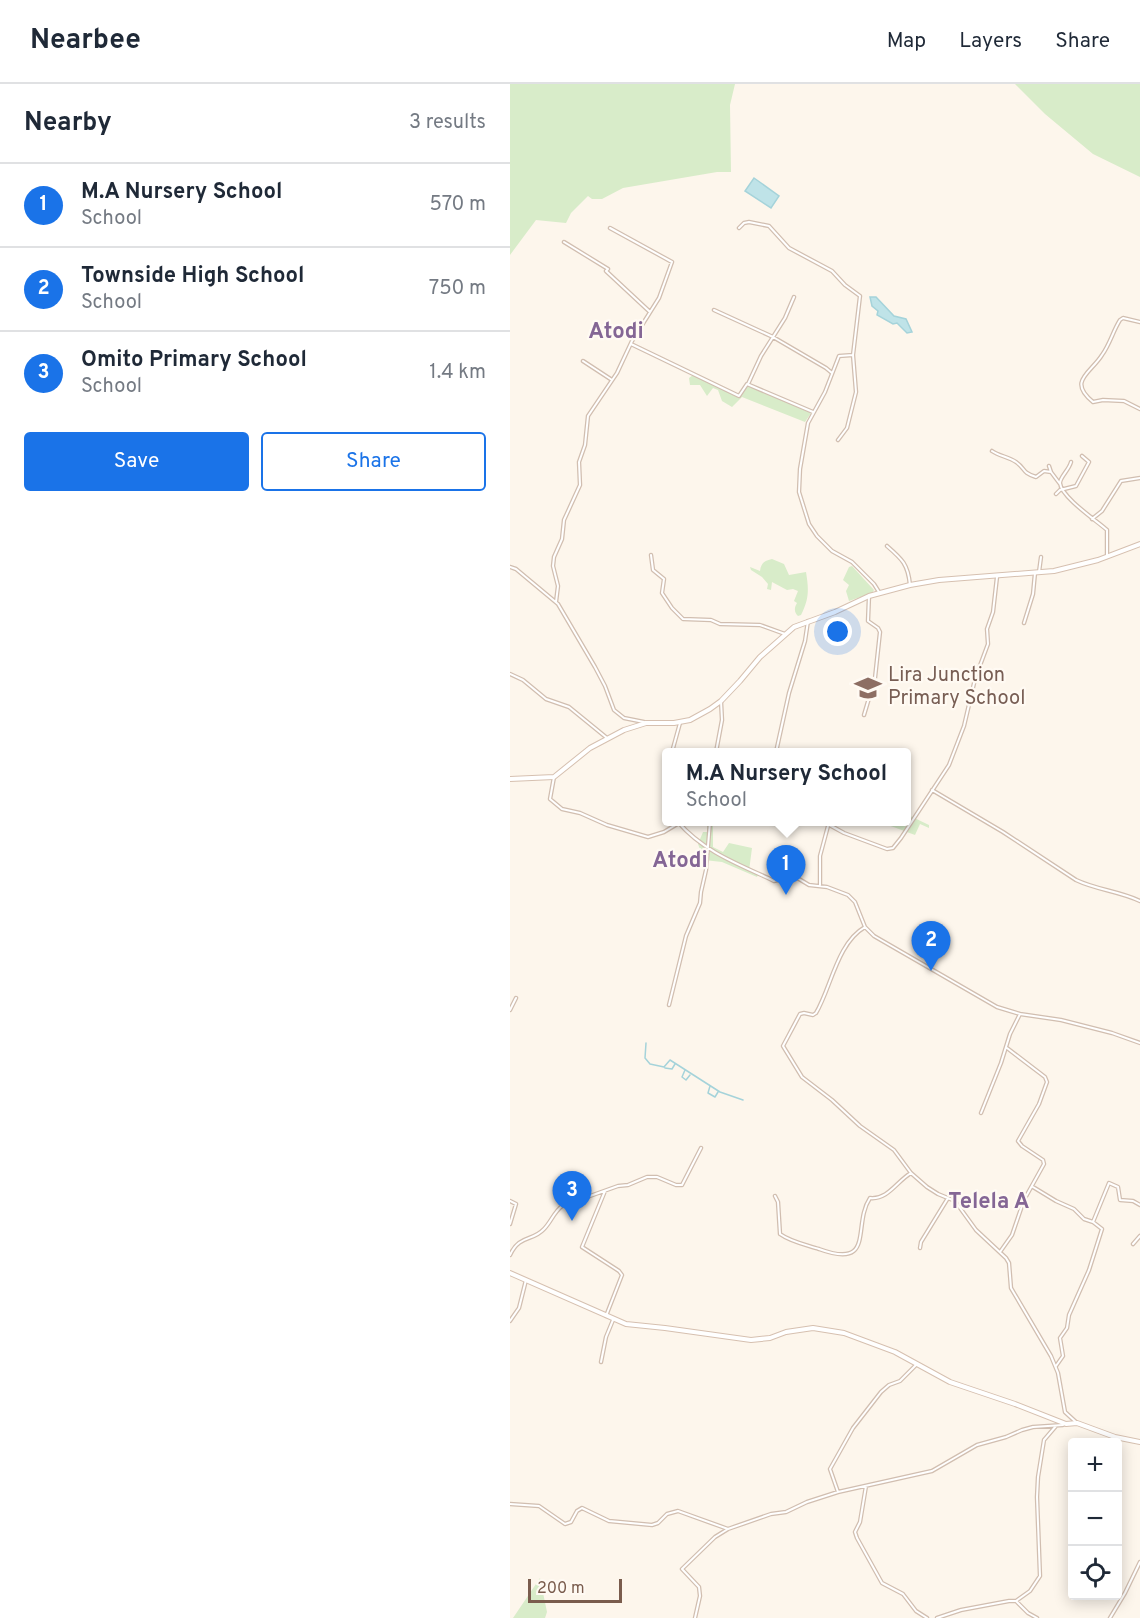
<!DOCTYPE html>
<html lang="en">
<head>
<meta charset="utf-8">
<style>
	:root { --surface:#fff; --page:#f2f2f3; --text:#1f2937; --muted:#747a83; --line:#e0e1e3; --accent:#1a73e8 }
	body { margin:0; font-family:Overpass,sans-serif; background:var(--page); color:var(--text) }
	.controls { position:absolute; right:18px; bottom:18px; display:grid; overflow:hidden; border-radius:6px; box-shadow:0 3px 15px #0003 }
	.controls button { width:54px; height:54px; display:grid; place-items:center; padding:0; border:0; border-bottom:2px solid var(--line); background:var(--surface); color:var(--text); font:30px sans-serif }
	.scale { position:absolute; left:18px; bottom:15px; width:94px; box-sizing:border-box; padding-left:6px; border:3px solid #7a5c4d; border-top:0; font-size:16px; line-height:21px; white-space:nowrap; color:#7a5c4d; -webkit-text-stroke:4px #fffaf3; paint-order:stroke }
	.you { position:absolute; left:328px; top:548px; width:21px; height:21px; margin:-15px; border:4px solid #fff; border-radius:50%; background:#1a73e8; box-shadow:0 0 0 9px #1a73e833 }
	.badge { display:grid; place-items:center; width:39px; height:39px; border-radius:50%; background:var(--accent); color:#fff; font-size:20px; font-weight:700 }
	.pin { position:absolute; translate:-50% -50px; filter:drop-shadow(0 2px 3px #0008) }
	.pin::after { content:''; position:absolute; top:32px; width:21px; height:18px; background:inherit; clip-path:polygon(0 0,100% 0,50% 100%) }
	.popup { position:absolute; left:152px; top:664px; width:249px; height:78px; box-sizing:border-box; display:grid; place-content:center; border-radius:6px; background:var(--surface); filter:drop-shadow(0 2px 4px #0005); font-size:20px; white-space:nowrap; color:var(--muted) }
	.popup b { font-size:22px; color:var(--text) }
	.popup::after { content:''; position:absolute; left:50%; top:100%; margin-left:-12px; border:12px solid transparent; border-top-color:var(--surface) }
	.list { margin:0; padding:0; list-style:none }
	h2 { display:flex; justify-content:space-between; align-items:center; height:78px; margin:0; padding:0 24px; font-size:26px }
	h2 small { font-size:20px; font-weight:400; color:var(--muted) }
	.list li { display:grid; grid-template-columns:39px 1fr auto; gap:18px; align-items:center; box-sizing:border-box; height:84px; padding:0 24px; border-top:2px solid var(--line) }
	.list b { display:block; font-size:22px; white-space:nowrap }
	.list p { margin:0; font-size:20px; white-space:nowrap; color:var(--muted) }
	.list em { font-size:20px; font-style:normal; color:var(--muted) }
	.actions { display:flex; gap:12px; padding:18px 24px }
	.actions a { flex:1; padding:14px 0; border:2px solid var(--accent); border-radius:6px; text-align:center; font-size:21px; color:var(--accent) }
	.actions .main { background:var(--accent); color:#fff }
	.icon { flex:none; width:33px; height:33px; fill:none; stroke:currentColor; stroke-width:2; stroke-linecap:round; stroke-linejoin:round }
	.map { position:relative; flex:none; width:630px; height:1534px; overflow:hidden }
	header { display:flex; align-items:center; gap:36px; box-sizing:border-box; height:84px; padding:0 30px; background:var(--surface); border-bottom:2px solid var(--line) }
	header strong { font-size:28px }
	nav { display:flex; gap:33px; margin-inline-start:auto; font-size:21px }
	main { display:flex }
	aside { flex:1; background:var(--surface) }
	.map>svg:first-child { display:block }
</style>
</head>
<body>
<header>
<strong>Nearbee</strong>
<nav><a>Map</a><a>Layers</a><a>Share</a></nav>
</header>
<main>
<aside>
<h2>Nearby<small>3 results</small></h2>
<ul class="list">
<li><span class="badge">1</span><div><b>M.A Nursery School</b><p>School</p></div><em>570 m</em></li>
<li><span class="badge">2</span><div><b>Townside High School</b><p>School</p></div><em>750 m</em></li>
<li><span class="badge">3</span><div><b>Omito Primary School</b><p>School</p></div><em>1.4 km</em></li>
</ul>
<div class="actions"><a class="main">Save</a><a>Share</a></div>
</aside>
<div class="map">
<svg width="630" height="1534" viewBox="0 0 630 1534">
	<rect width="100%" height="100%" fill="#fdf6ec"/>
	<path fill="#d8ecc9" d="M0 0H225L220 21 221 88H207L113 104 92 115H82L78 112 61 129 56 139 26 136 0 171Z
		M505 0H630V93L583 70 535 30Z
		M183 291 226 312 232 309 237 301 301 329 295 338 232 313 222 323 212 317 208 306 203 304 197 312 190 301H180L179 294Z
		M262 475 274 480 279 491 296 488C299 506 299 515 291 531L288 532C284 528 284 524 287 519L284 517 288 507 283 505 277 506 262 498 261 506 257 505 258 500 252 493 241 486 240 483 250 487C251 479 254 477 262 475Z
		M342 482 364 506 362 509 339 517 336 507 339 501 333 496 339 483Z
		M396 730 419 741V744L410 740 405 751 370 738H396Z
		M197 738H203V763L213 768 219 759 242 764 239 787 248 791 247 793 212 778 194 776 188 760 193 748H197Z
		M30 1494 37 1528 35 1534H3Z"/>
	<path fill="#bfe3e8" stroke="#a5d3da" stroke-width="1.5" d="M244 94 269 112 261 124 235 107Z
		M360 213H366L384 232 396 235 402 248 397 249 387 239 383 240 367 231 368 227 362 222Z"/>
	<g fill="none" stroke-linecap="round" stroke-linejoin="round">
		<path stroke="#a5d3da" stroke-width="1.5" d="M136 959 135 974 140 980 154 983 160 976 210 1008 233 1016
			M155 984 162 985 165 980
			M175 986 172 993 176 996 180 991
			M200 1002 198 1009 205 1013 208 1008"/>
		<defs>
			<path id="street" d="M229 144 234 139 239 138 259 142 279 164 322 187 335 201 350 212 343 271 346 308 337 344 328 356
				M54 158 98 185 96 187 140 228
				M204 226 263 253 316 284 322 289
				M630 238 613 234 610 236C603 247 600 260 592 271 581 289 557 297 583 318L593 316 614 317 630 325
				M121 260 229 312 237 300 303 328
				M343 271 329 272 315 308 298 339 290 385 289 408 299 440 307 452 322 467 342 478 364 500 369 508
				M73 277 102 296
				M238 300 251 272 275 234 284 213
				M482 367C489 372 499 373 506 378 516 385 511 388 526 393L534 387 541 388
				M561 378C559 386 550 393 550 399 551 413 587 437 597 446V473
				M539 382 541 388 550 400
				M546 410 550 406 566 402 579 378 572 372
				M582 435 592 427 611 397 630 394
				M377 462C392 475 398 480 400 501
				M141 471 143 486 154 495 152 509 162 524 173 535 201 536 210 540 250 541 275 550
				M0 483 6 485 48 520 85 583 95 602 104 626 114 634 134 638
				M529 488 531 473
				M46 518 48 502 43 482 44 473 52 455 54 436 70 401 69 378 75 361 78 332 107 289 122 257 149 214 162 178 100 144
				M514 539 523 510 525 489
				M0 590 13 596 36 615 59 623 97 654
				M354 631 365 594 370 548 368 544 358 537 359 512
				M162 668 170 639
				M206 668 212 636 211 617
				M266 668 279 609 295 557 298 537
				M44 693 40 715 52 725 70 729 97 741 138 753 154 748 169 739
				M422 706 493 748 566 796C587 806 609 807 630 817
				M168 738C192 766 225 779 258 794L264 797 284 792 299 801 317 803 338 811 345 818 355 843 364 852 487 923 510 930 551 936 602 949 630 959
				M314 738 334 749 377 765 383 764 391 754 439 681 454 642 465 595 478 560 477 545 483 528 487 493
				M310 801V772L318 742
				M355 843C327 859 321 904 306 929L303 931 294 929 290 930 273 962 292 993 322 1016 350 1042 384 1066 401 1089 417 1103 428 1110 445 1117 466 1146 496 1174 499 1179 501 1204 541 1272 548 1289 555 1328 567 1339
				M159 921 176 852 190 819 191 808 196 786 200 738
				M0 926 6 914
				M471 1029 491 979 500 950 510 930
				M523 1103 546 1117 564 1125 574 1135 583 1138 592 1145 579 1186 559 1231 557 1244 550 1254 553 1272 546 1282
				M95 1107 72 1163 109 1187 112 1191 96 1232
				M265 1112 268 1118 270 1150C281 1158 297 1161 309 1165 366 1186 342 1141 360 1114 378 1116 387 1097 401 1089
				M0 1117 6 1120 0 1140
				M583 1138 599 1099 608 1103 610 1116 623 1117 630 1121
				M623 1160 630 1152
				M410 1164 411 1158 438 1114
				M490 1168 502 1151 514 1116 534 1080 533 1076 512 1062 508 1057 529 1020 537 998 535 993 497 964
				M0 1171C10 1150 22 1158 34 1145 41 1138 44 1128 52 1122L108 1102 118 1101 137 1093H147L166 1101H172L191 1064
				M0 1237 9 1224 16 1196
				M91 1278 96 1253 103 1236
				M356 1402 350 1438 345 1448 347 1454 372 1499 393 1510 406 1527 417 1534
				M328 1408 320 1385 343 1344 371 1308 379 1301 390 1297 406 1281
				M0 1420 29 1422 55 1440 61 1438 67 1427 72 1424 99 1437 142 1441 148 1439 157 1430 168 1427 218 1445
				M506 1517 520 1507 530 1492 527 1413 528 1393 534 1356 546 1342
				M185 1534 190 1512 189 1503 172 1485 205 1453 218 1445 261 1430 276 1428 297 1418 328 1408 422 1387 467 1361 496 1353 512 1346 523 1343 553 1341
				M427 1534 451 1526 499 1517H506L518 1529 527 1534
				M600 1534 615 1509 630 1478"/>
			<path id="secondary" d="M0 695 44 693 80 664 114 646 136 639H164L180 636 200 625 211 617 230 597 250 573 284 543 325 528 359 512 400 501 429 496 544 487 588 476 630 460
				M0 1189 116 1240 155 1244 241 1256 260 1254 276 1248 303 1244 334 1249 385 1268 440 1298 505 1320 556 1340 567 1339 605 1353 630 1358"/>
		</defs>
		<use href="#street" stroke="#d1beb0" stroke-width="4.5"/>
		<use href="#secondary" stroke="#d6c0b0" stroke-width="6"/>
		<use href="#street" stroke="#fff" stroke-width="2"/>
		<use href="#secondary" stroke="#fff" stroke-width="4"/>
	</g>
	<defs>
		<symbol id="school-bare" viewBox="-9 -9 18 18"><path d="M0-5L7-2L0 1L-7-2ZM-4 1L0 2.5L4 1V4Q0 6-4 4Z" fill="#8d6e63" stroke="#fffaf3" stroke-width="2.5" paint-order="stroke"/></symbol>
	</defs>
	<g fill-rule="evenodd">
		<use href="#school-bare" x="339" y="585" width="38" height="38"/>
	</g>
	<g text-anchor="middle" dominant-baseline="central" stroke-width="4.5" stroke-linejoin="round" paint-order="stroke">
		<g font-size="20" fill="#785e54" stroke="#fffaf3" text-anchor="start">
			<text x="378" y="592">Lira Junction<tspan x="378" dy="23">Primary School</tspan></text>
		</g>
		<g font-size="22" font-weight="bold" fill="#846695" stroke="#fffaf3">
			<text x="106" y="248">Atodi</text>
			<text x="170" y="777">Atodi</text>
			<text x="479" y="1118">Telela A</text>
		</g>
	</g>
</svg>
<div class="controls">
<button>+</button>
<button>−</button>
<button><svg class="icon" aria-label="locate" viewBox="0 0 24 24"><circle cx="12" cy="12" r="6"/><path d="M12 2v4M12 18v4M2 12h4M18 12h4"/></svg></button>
</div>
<div class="scale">200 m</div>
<div class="you"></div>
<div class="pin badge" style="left:276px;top:811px">1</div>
<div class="popup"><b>M.A Nursery School</b>School</div>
<div class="pin badge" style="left:421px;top:887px">2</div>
<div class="pin badge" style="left:62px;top:1137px">3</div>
</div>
</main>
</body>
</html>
